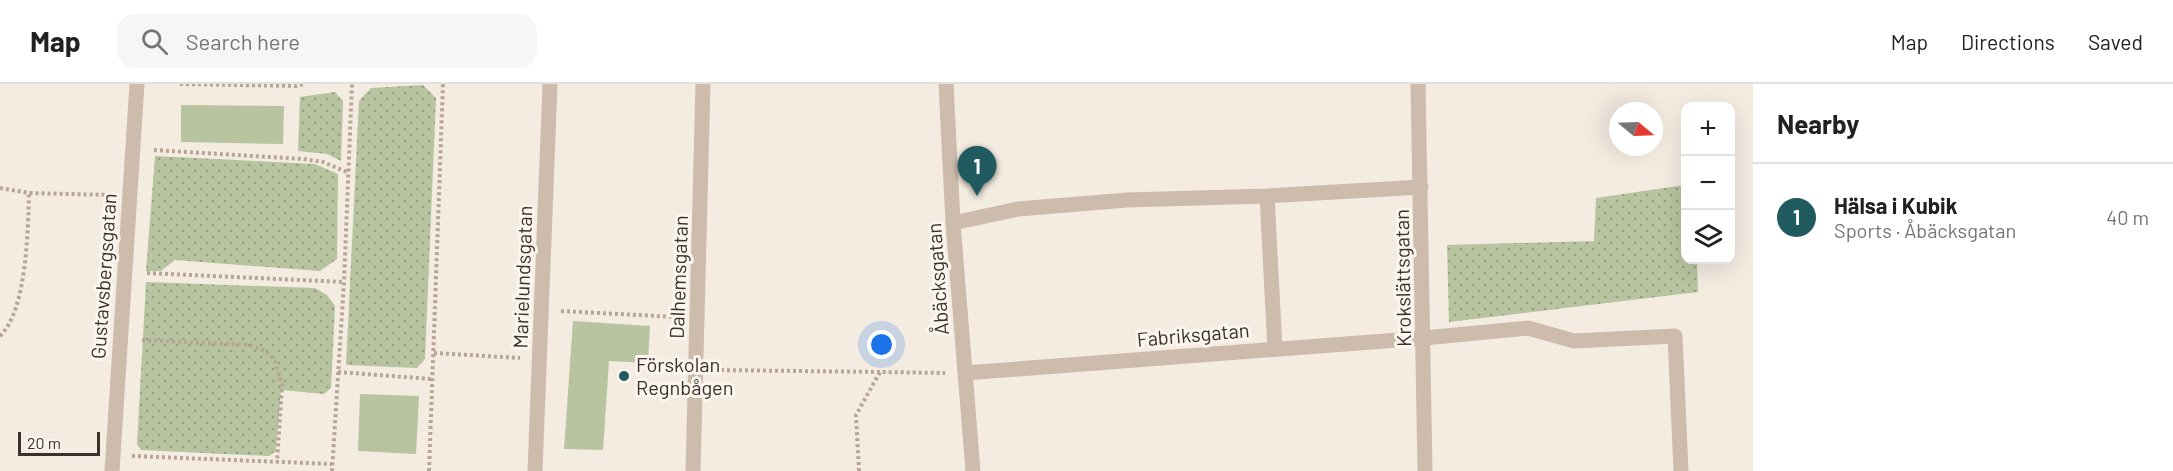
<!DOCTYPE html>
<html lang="en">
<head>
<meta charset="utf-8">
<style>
	:root { --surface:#fff; --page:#f6f6f6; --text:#202124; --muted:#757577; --line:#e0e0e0; --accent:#1f5a5e }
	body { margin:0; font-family:Barlow,sans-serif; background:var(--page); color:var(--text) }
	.controls { position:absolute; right:18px; top:18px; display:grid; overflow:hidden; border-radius:12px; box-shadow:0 6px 24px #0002 }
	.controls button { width:54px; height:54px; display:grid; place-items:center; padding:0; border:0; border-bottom:2px solid var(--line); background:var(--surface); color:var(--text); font:30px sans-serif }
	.compass { position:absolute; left:1609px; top:18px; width:54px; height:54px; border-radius:50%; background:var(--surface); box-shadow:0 6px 24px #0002; rotate:109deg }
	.scale { position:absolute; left:18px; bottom:15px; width:82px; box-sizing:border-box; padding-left:6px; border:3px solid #3b302b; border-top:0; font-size:16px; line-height:21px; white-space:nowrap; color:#3b302b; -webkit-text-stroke:4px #fbf5ee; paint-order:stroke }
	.you { position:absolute; left:882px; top:261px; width:21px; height:21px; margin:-15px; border:4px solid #fff; border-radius:50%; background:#1a73e8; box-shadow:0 0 0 9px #1a73e833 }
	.badge { display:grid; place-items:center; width:39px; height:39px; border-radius:50%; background:var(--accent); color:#fff; font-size:20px; font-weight:700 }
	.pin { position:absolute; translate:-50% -50px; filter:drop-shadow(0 2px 3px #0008) }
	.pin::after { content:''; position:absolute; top:32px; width:21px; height:18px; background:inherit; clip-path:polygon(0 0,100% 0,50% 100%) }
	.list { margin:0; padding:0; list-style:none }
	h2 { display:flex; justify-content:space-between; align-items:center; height:78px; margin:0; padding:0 24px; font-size:26px }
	h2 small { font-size:20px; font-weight:400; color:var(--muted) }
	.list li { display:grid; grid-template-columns:39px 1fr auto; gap:18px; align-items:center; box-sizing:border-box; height:108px; padding:0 24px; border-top:2px solid var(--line) }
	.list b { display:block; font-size:22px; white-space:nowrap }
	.list p { margin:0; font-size:20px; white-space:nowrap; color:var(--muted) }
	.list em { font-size:20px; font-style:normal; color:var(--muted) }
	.icon { flex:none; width:33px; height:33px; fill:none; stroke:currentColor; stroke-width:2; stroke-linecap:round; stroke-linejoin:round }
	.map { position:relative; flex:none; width:1753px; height:387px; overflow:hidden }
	header { display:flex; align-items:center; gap:36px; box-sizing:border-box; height:84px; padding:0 30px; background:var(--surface); border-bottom:2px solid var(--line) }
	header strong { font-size:28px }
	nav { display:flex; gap:33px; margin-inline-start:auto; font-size:21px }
	.search { width:420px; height:54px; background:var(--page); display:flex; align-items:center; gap:15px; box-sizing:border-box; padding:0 21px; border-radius:18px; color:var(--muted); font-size:22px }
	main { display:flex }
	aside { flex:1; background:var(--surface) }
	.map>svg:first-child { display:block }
</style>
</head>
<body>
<header>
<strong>Map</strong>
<div class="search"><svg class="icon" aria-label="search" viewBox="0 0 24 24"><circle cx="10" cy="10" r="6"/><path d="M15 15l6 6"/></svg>Search here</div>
<nav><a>Map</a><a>Directions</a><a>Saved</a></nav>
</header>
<main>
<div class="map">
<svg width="1753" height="387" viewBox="0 0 1753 387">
	<defs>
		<pattern id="grass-dots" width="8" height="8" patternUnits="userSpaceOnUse" patternTransform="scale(1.5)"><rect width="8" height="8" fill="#b8c4a0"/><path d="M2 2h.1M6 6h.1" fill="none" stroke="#97a083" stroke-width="1.8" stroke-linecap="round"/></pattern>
	</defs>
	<rect width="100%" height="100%" fill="#f4ebe1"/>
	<path fill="url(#grass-dots)" d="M423 1 436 14 425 275 417 284 346 281 359 17 371 4Z
		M335 8 343 17 341 77 327 70 298 67 300 13Z
		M155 72 315 80 338 90 337 175 320 187 175 176 161 187H146Z
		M1685 101 1686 176H1697L1698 208 1449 238 1447 161 1594 157 1596 114Z
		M146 198 315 204 327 211 335 222 331 304 324 310 281 306 276 367 269 372 141 366 137 360Z"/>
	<path fill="#b8c4a0" d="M181 21 284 22 283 60 181 58Z
		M573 237 650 242 648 279 609 277 603 366 564 365Z
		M360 310 419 312 416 370 358 367Z"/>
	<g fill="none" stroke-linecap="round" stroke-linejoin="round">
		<path stroke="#b9a596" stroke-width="4" stroke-dasharray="3 3" stroke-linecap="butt" d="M180 0 296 2 304 0
			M154 66 303 75 323 78 349 89
			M0 104 29 109 111 111
			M147 189 344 198
			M561 227 676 233
			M0 252C27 226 28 145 29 109
			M142 256 250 261 267 268 275 277 282 302 277 378
			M434 269 520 274
			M715 286 880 288
			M338 288 432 295
			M132 372 332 380
			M332 387 344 198 352 0
			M429 387 443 0
			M859 387 856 331 880 288 945 289"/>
		<path stroke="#cdbbac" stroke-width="15" d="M1267 112 1275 265
			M953 139 1018 125 1127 116 1267 112 1421 103
			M1424 254 1528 244 1574 257 1675 252 1681 387"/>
		<path stroke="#cdbbac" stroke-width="15" d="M946 0 953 139 973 387
			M1418 0 1425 387
			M965 289 1424 254
			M112 387 137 0
			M535 387 550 0
			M693 387 703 0"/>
	</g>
	<circle fill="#1f5a5e" stroke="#fbf5ee" stroke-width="2" cx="624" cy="292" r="6"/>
	<g text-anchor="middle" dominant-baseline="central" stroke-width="6" stroke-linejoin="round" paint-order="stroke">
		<g font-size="20" fill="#3b302b" stroke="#fbf5ee">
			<text transform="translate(103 192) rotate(-86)">Gustavsbergsgatan</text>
			<text transform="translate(522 193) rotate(-88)">Marielundsgatan</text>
			<text transform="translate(678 193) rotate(-88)">Dalhemsgatan</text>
			<text transform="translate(1402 194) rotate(-91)">Krokslättsgatan</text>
			<text transform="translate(937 195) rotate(-94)">Åbäcksgatan</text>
			<text transform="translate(1193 250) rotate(-5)">Fabriksgatan</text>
		</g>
		<g font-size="20" fill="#3b302b" stroke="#fbf5ee" text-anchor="start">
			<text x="636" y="280">Förskolan<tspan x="636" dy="23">Regnbågen</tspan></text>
		</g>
	</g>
</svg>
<div class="controls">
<button>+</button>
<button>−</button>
<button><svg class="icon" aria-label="layers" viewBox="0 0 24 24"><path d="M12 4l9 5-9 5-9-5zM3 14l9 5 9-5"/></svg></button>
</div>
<svg class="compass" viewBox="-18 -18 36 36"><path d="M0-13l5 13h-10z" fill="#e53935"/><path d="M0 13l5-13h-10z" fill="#757577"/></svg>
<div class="scale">20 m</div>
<div class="you"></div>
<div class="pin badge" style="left:977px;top:112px">1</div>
</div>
<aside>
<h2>Nearby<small></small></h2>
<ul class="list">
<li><span class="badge">1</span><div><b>Hälsa i Kubik</b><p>Sports · Åbäcksgatan</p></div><em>40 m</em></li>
</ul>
</aside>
</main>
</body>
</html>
